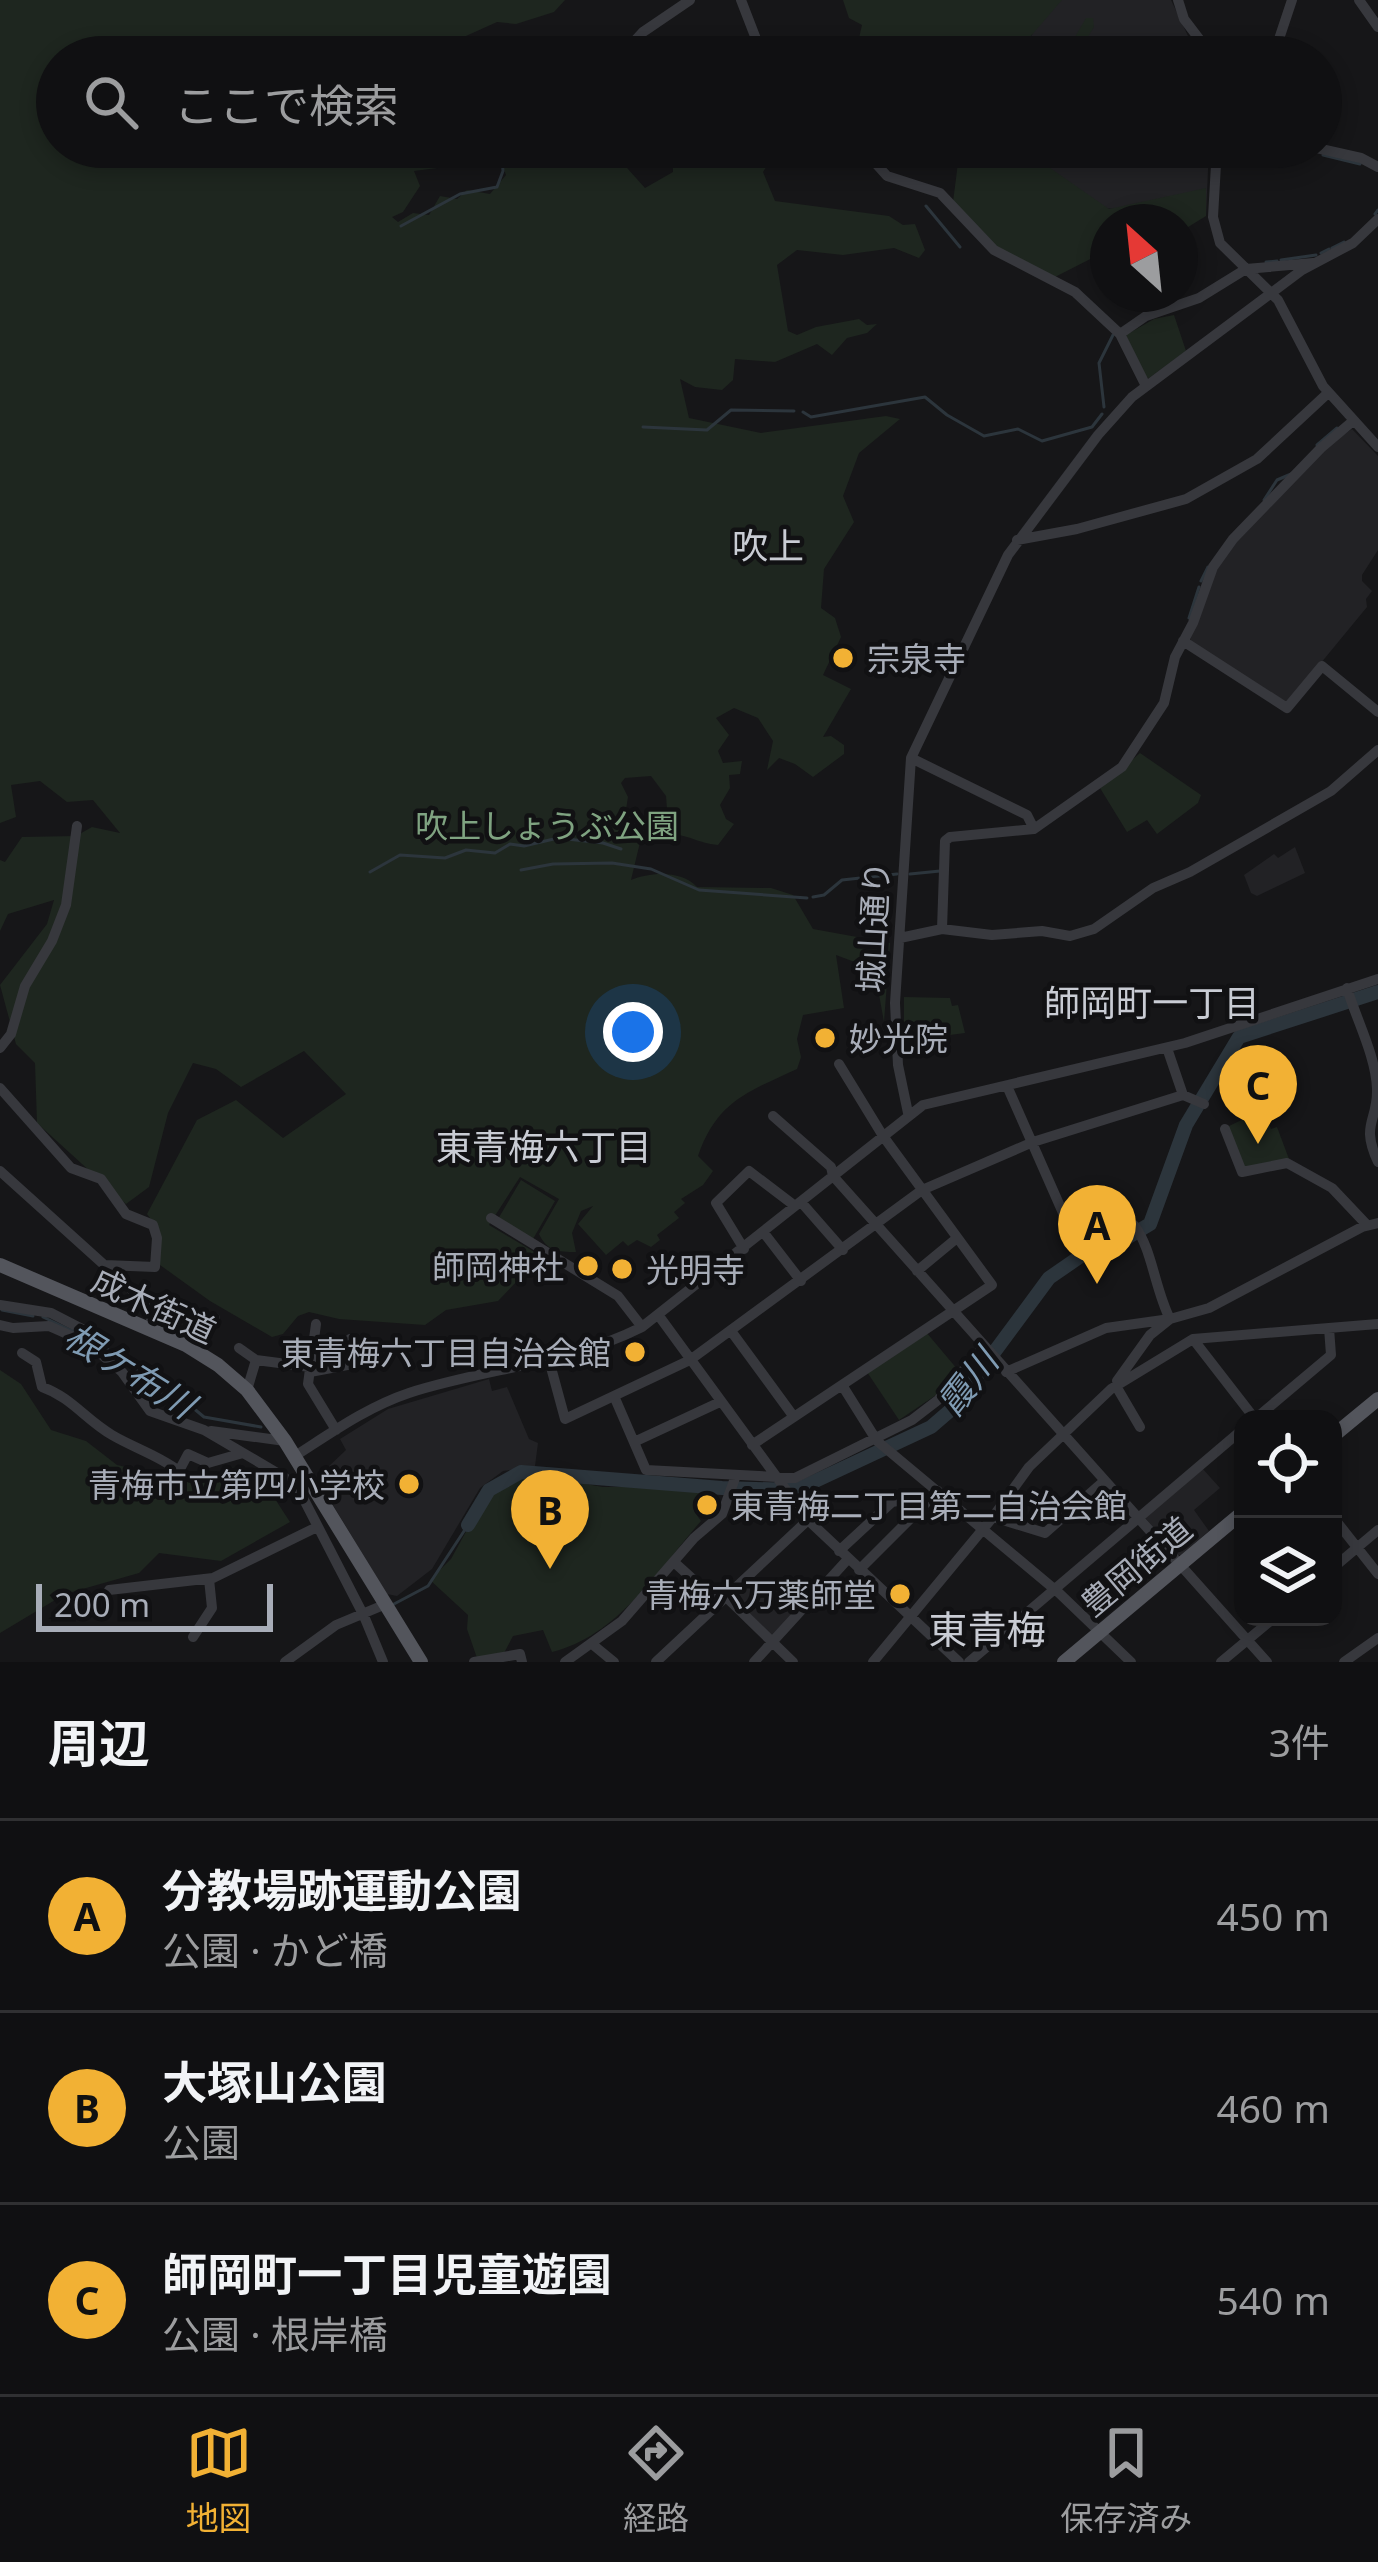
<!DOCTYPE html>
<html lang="ja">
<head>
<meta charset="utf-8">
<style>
	:root { --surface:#101012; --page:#19191b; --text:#f1f3f6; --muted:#9c9d9f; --line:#303032; --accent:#f2b134 }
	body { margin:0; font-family:"Noto Sans","Noto Sans JP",sans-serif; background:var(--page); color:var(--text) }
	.controls { position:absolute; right:36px; bottom:36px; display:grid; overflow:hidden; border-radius:24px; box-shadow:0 6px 18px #0003 }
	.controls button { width:108px; height:108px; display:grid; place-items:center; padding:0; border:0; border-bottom:3px solid var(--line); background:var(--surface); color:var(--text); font:60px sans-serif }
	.compass { position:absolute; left:1090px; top:204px; width:108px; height:108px; border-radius:50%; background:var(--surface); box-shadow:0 6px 18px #0003; rotate:333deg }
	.scale { position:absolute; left:36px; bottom:30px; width:237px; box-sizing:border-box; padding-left:12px; border:6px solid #a8adb8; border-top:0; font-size:33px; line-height:42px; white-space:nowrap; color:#a8adb8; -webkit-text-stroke:9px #111113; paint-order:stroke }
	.you { position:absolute; left:633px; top:1032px; width:42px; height:42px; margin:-30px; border:9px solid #fff; border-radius:50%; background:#1a73e8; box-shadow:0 0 0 18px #1a73e833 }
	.badge { display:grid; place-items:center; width:78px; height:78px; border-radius:50%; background:var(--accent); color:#111; font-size:39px; font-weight:700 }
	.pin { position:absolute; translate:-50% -99px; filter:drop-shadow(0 3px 6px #0008) }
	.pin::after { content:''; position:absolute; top:63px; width:42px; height:36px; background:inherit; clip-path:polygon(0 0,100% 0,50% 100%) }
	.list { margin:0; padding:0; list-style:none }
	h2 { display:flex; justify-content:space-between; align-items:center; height:156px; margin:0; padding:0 48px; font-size:51px }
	h2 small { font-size:39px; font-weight:400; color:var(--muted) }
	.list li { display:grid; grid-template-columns:78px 1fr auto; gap:36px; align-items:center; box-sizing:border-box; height:192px; padding:0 48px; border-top:3px solid var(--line) }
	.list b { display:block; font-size:45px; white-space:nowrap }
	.list p { margin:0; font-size:39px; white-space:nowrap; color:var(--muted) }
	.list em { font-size:39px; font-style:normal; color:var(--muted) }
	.icon { flex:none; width:66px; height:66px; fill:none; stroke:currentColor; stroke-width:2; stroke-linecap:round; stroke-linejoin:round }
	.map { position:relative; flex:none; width:1378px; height:1662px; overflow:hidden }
	.search { position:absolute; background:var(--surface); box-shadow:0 6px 18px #0003; left:36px; right:36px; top:36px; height:132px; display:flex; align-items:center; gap:30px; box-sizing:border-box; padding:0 42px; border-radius:66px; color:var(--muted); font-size:45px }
	.sheet { height:732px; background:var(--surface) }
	nav { display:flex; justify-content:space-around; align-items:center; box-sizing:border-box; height:168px; border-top:3px solid var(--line); background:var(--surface); font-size:33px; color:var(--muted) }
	nav a { display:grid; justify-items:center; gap:6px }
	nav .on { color:var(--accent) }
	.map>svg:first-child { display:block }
</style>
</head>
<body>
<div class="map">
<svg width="1378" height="1662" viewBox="0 0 1378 1662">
	<rect width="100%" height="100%" fill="#161618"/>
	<path fill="#222225" d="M1052 0H1171L1188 36 1205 57H1061L1030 38Z
		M1009 147H1209L1206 216 1102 208Z
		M1352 429 1378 456V550L1362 575V581L1372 591 1366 599 1367 607 1288 703 1191 642 1190 637 1217 567 1236 541 1327 446Z
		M1295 847 1305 873 1257 896 1251 893 1244 875 1274 854 1278 858Z
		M489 1379 492 1391 507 1387 529 1439 538 1443 535 1466 503 1471 480 1488 432 1569 397 1596 387 1594 325 1492 334 1480 327 1468 346 1450 340 1439 388 1409Z
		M1202 1468 1220 1488 1194 1510 1209 1531 1181 1555H1174L1144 1516Z
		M751 1577 794 1615 772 1637 732 1598Z"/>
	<path fill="#1e261f" d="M0 0H565L554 12 516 24 497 22 466 36 438 42 435 51 414 57H57V147H423L428 159 445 160V167L414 171 420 186 403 212 392 217 398 222 413 213 429 215 440 196 457 199 467 190 490 194 506 175 496 147H562L569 153 584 147 610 149 645 188 673 172 672 147H779L763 172 775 201 889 216 903 225 915 224 925 250 919 258 894 248 843 255 797 250 777 265 788 331 797 335 816 327 859 319 867 325 877 324 867 333 847 338 832 355 817 344 775 362 735 359 733 380 722 390 695 387 680 379 689 418 761 433 886 416 900 419 859 453 843 496 854 522 824 569 821 608 835 618 841 637 823 675 851 689 823 737 831 736 844 745V754L813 777 795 764 779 758 767 770 773 741 758 718 734 708 716 718 729 735 718 751 723 763 742 761 740 774 729 775 730 788 720 805 726 819 734 824 718 845C697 843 688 834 668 834L661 826 658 813 667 809 666 796 651 776 625 778 621 783 628 797 623 828 642 834 631 880C650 872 682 870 697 887L771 888 793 895 813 929 890 943 884 1022 873 961H852L836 955 844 1008 803 1015 797 1039 801 1057 797 1069C748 1092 717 1101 698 1156L713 1171 703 1185 681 1199 685 1203 674 1212 679 1218 657 1235 660 1240 651 1247 637 1240 628 1246 623 1241 606 1255 578 1224 593 1206 581 1211 572 1233 576 1252C558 1252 547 1251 539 1234L559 1199 520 1177 489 1225 541 1256 498 1301 446 1310 425 1325 339 1319 309 1312 298 1316 283 1334 272 1337 210 1301 160 1265 158 1229 147 1214 197 1120 236 1100 283 1138 346 1094 304 1051 241 1087 216 1069 193 1063 168 1113 149 1187 126 1204 37 1123 35 1063 16 1044 0 985 47 924 54 900 8 914 0 931V860L5 862 22 837 76 836 92 827 120 833 93 800 67 802 40 781 11 785 16 817 0 823Z
		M843 0H1062L1030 37 1046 44 1050 52 1068 49 1086 18H1093L1094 27 1075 57H724C771 34 763 50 807 56 822 58 841 53 856 51L862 25 849 18Z
		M935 147H1020L1109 209 1206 188V216L1180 232V222H1108V250L1053 278 991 245 953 202 959 155Z
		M1174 315 1186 351 1149 378 1144 377 1126 335 1154 319Z
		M1140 753 1201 795 1198 803 1157 834 1147 820 1127 832 1100 788Z
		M904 997 950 998 952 1006 958 1005 965 1033 904 1041Z
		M1264 1109 1271 1129 1277 1127 1289 1159 1245 1168 1227 1127Z
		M521 1180 555 1201 533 1239 498 1219Z
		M926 1332 958 1370 939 1393 899 1420 867 1372Z
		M0 1370 21 1384 51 1430 86 1441 117 1465 201 1484 230 1466 262 1479 290 1522 221 1561 159 1553 139 1573 65 1594 0 1633Z
		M522 1473 603 1487H705L694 1501V1511L701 1521C659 1569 618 1636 552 1652L543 1630 513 1636 504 1653 477 1658 467 1629 468 1615 430 1580 451 1559 491 1486Z"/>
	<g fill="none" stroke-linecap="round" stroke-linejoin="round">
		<path stroke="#2c353c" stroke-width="3" d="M1323 155 1360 164
			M926 206 960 247
			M1375 214 1378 210
			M401 226 460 194 497 187 503 171 501 147
			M1332 248 1344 242
			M1321 253 1329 249
			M1281 260 1316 255
			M1266 262 1277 261
			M1104 407 1099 363 1113 335
			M803 412 811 417 925 397 947 415 984 436 1018 429 1042 441 1092 427 1102 414
			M643 427 707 430 731 410 794 411
			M1317 445 1337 428
			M1264 500 1277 480 1291 474
			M1201 581 1208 567
			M1189 618 1199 587
			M521 870 553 864 612 863 651 869 699 890 807 898
			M370 872 400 855 445 858 466 850 495 853 510 844 524 846 558 838 603 843 621 849
			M910 874 940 871
			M813 897 824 895 842 880 897 874
			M2 1310 33 1316
			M43 1317 77 1333
			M97 1343 130 1363 167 1399 192 1407 204 1417 261 1427
			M394 1604 428 1586 468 1525"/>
		<path stroke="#2c353c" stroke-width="14" d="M468 1525 489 1490 521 1472 722 1488 796 1490 931 1427 953 1408 1049 1278 1091 1249 1125 1239 1150 1224 1186 1125 1239 1037 1378 992"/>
		<path stroke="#37383d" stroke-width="10" d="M741 0 763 57
			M1178 0 1184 19 1213 57
			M1359 0 1378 27
			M620 57 643 32 690 0
			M1273 57 1292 0
			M861 147 887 176 940 193 994 250 1075 292 1120 334 1146 386
			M1217 147 1213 217 1220 243 1278 300 1323 386 1378 447
			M1312 147 1361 158 1378 167
			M1120 334 1146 316 1199 298 1246 269 1313 263
			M1017 540 1077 529 1186 499 1257 459 1328 393
			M1183 641 1287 708 1322 666 1378 712
			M911 758 1027 815 1034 829
			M942 929 945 841 950 837 1034 829 1122 767 1164 703 1175 657 1193 623 1213 567 1233 539 1321 448 1353 421
			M900 938 942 929 992 935 1042 931 1070 936 1094 929 1153 888 1190 872 1331 791 1378 750
			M1347 988C1356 1019 1376 1056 1377 1089 1378 1122 1360 1123 1378 1162
			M0 1048 11 1034 25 986 52 941 66 905 77 826
			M1167 1048 1183 1095
			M0 1088 71 1168 101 1179 126 1214 153 1225 157 1238 155 1267 105 1265
			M908 1113 898 1065 895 1003 911 758 1008 555 1098 435 1132 397 1302 270 1353 243 1378 219
			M773 1116 831 1167 833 1176 1267 1662
			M1225 1129 1242 1172 1287 1163 1332 1188 1367 1225
			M0 1171 142 1299 158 1333
			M801 1202 843 1250
			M491 1218 618 1296 642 1327
			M764 1233 801 1281
			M744 1249 716 1203 749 1171 795 1206
			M917 1271 957 1238
			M0 1305 51 1313 82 1329 95 1349 122 1372 150 1411 204 1430 284 1477 299 1490 364 1616 383 1662
			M659 1316 808 1520 959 1662
			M316 1324 308 1384 336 1430
			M0 1325 13 1328 49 1326 92 1345
			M731 1331 794 1417
			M350 1339 354 1363
			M1193 1339 1255 1419
			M239 1348 256 1360 310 1367
			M197 1352 215 1318
			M22 1353 36 1362 42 1387C71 1397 86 1420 112 1435 134 1448 158 1455 179 1471L188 1454 208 1463 243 1453
			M549 1360 565 1419 690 1360 922 1190 1033 1142 1183 1095 1204 1104
			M310 1372 379 1359
			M1006 1372 1106 1328 1170 1319C1155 1290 1152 1248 1134 1225L1078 1247 1007 1086
			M1117 1381 1150 1335 1170 1319 1209 1308 1362 1227 1378 1223
			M842 1385 877 1441 1059 1593 1131 1662
			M1116 1386 1140 1427
			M247 1390 256 1360
			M614 1396 646 1470 795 1478 912 1420 938 1400 984 1346
			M1255 1419 1331 1355 1329 1328
			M211 1431 285 1441
			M634 1442 720 1402
			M752 1445 992 1285 883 1136 839 1064
			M295 1456C331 1433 367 1407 409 1393 486 1368 569 1364 642 1327L923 1105 1185 1043 1378 979
			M993 1517 1045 1533 1103 1482
			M1333 1517 1378 1574
			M839 1551 892 1502 908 1499 918 1510
			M675 1563 718 1602
			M1333 1568 1378 1530
			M859 1570 938 1491
			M109 1590 213 1578 317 1527
			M725 1596 793 1662
			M193 1637 212 1608 209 1579
			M592 1644 614 1662
			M285 1662 336 1625 386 1604
			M474 1662 520 1654 522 1662
			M565 1662 622 1621 694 1538 722 1514 735 1478
			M656 1662 808 1520
			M754 1662 848 1559
			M873 1662 993 1517 1029 1467 1111 1389 1193 1339 1378 1324
			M969 1662 1243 1429
			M1221 1662 1275 1617
			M1344 1662 1378 1638"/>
		<path stroke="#53555c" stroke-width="14" d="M0 1265 186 1345 218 1365 247 1390 285 1441 421 1662
			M1333 1436 1378 1399
			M1064 1662 1243 1512"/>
	</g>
	<g fill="#f2b134" stroke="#111113" stroke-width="4.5">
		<circle cx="843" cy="658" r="12"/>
		<circle cx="825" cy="1038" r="12"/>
		<circle cx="588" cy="1266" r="12"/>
		<circle cx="622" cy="1269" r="12"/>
		<circle cx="635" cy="1352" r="12"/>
		<circle cx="409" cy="1484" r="12"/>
		<circle cx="707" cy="1505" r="12"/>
		<circle cx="900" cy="1594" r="12"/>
	</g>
	<g text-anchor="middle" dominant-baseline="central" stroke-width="9" stroke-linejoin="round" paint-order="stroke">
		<g font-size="33" fill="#a8adb8" stroke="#111113" text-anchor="start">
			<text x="867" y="658">宗泉寺</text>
			<text x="849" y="1038">妙光院</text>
			<text x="564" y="1266" text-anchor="end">師岡神社</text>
			<text x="646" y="1269">光明寺</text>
			<text x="611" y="1352" text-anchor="end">東青梅六丁目自治会館</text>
			<text x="385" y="1484" text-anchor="end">青梅市立第四小学校</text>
			<text x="731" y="1505">東青梅二丁目第二自治会館</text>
			<text x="876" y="1594" text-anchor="end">青梅六万薬師堂</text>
		</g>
		<g font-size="33" fill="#7fa381" stroke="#111113">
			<text x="547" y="825">吹上しょうぶ公園</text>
		</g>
		<g font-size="33" fill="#a8adb8" stroke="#111113">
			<text transform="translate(873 927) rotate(-87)">城山通り</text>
			<text transform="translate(154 1305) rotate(25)">成木街道</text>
			<text transform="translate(1136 1566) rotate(-40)">豊岡街道</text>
		</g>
		<g font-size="36" fill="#c9ccd4" stroke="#111113">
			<text x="768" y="545">吹上</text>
			<text x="1152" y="1002">師岡町一丁目</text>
			<text x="544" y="1146">東青梅六丁目</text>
		</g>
		<g font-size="36" font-style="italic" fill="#7f9bb3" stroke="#111113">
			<text transform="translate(130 1370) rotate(32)">根ケ布川</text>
			<text transform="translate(967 1382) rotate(-52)">霞川</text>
		</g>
		<g font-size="39" fill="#c9ccd4" stroke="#111113">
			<text x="987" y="1628">東青梅</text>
		</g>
	</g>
</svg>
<div class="controls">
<button><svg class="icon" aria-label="locate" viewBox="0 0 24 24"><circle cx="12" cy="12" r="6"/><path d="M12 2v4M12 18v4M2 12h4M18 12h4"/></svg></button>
<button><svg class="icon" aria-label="layers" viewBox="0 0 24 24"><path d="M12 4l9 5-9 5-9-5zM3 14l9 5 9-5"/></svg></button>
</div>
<svg class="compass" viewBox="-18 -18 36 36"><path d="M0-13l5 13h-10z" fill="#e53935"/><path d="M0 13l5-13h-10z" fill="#9c9d9f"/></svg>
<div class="scale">200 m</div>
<div class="you"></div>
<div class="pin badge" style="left:1097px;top:1284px">A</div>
<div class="pin badge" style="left:550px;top:1569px">B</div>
<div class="pin badge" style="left:1258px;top:1144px">C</div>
<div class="search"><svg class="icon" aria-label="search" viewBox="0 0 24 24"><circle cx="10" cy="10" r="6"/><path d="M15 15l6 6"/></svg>ここで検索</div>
</div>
<section class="sheet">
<h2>周辺<small>3件</small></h2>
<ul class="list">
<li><span class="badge">A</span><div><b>分教場跡運動公園</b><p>公園 · かど橋</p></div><em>450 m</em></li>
<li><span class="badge">B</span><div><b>大塚山公園</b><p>公園</p></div><em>460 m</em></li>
<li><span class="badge">C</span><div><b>師岡町一丁目児童遊園</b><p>公園 · 根岸橋</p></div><em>540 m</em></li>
</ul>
</section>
<nav>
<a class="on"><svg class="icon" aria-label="map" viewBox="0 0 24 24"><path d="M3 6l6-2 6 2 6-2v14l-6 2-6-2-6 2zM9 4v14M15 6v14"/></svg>地図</a>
<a><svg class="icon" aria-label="directions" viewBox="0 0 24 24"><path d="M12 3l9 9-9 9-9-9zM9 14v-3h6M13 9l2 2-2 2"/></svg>経路</a>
<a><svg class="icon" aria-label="saved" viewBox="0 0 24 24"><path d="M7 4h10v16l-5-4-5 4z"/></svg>保存済み</a>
</nav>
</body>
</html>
